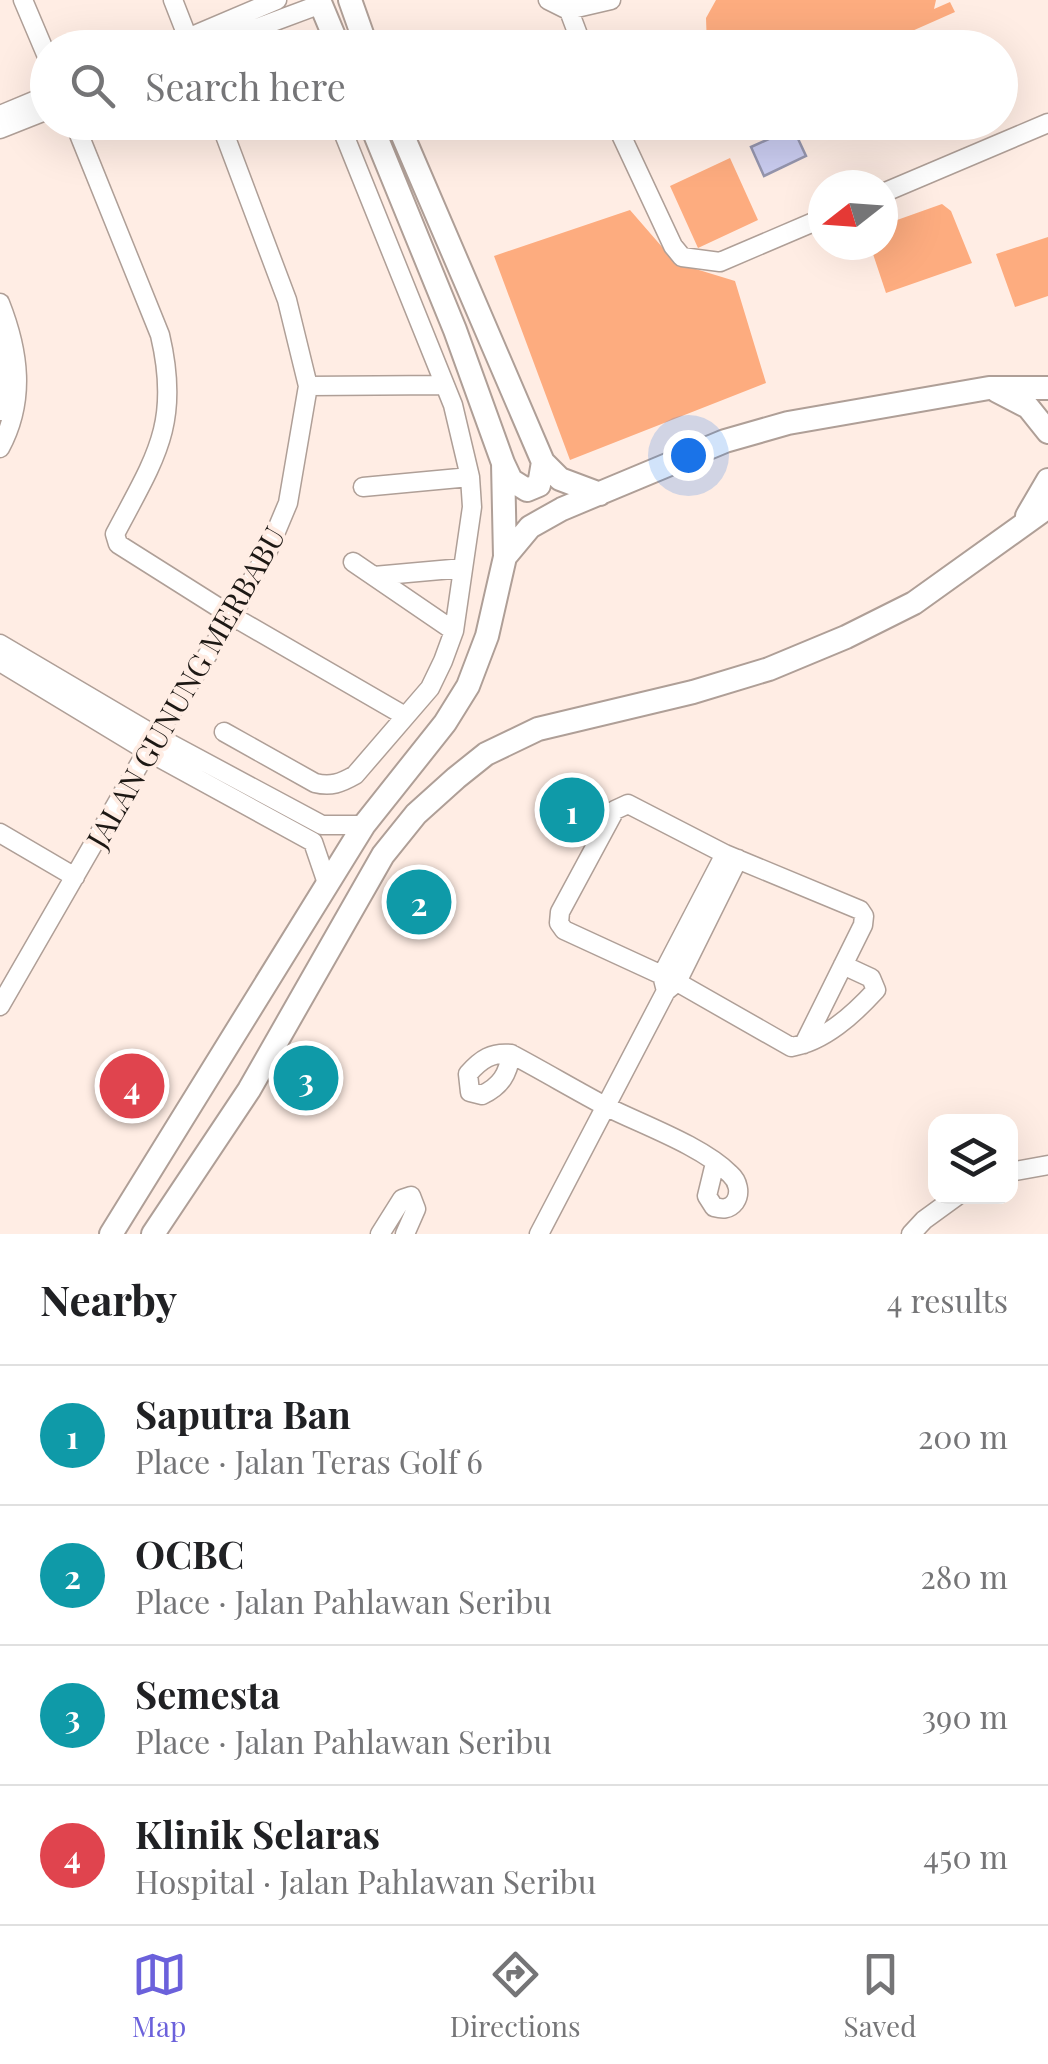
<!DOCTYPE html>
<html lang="en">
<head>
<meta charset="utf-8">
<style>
	:root { --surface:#fff; --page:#f6f6f6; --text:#202124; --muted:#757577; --line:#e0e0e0; --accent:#6b61db }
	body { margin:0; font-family:"Playfair Display",serif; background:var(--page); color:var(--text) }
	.controls { position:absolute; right:30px; bottom:30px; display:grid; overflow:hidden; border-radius:20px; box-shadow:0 10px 40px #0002 }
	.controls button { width:90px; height:90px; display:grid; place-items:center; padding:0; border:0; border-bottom:2px solid var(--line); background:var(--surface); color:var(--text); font:50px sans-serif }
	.compass { position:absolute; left:808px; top:170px; width:90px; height:90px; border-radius:50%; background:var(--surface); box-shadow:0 10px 40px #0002; rotate:253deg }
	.you { position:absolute; left:688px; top:455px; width:35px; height:35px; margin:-25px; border:8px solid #fff; border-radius:50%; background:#1a73e8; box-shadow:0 0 0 15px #1a73e833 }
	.badge { display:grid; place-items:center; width:65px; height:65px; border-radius:50%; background:var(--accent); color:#fff; font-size:32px; font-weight:700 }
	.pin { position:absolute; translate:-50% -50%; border:5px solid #fff; box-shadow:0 2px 10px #0006 }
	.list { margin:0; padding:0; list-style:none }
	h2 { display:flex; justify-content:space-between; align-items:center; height:130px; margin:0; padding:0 40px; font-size:42px }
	h2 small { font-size:32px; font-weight:400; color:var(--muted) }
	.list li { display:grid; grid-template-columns:65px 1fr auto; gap:30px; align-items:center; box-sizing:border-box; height:140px; padding:0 40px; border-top:2px solid var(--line) }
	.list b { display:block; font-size:38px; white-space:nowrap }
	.list p { margin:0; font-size:32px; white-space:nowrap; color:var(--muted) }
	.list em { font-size:32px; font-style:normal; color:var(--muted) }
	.icon { flex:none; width:55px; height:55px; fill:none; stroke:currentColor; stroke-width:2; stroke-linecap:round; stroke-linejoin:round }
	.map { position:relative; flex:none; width:1048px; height:1234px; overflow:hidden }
	.search { position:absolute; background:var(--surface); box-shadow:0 10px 40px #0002; left:30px; right:30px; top:30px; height:110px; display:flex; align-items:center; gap:25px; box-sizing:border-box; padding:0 35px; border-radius:55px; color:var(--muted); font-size:38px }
	.sheet { height:690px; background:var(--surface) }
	nav { display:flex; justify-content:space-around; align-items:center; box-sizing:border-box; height:140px; border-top:2px solid var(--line); background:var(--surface); font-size:28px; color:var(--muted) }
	nav a { display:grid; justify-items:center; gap:5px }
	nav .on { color:var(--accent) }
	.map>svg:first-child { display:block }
</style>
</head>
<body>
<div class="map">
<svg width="1048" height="1234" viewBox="0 0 1048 1234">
	<rect width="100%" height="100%" fill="#ffede4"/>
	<path fill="#fdac7f" d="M716 0H936L934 9 950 2 955 12 876 47H707L706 18Z
		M730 158 758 220 698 248 670 186Z
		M942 204 951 211 972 263 886 293 870 245H883V225Z
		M630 210 676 263 735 281 766 383 570 460 494 256Z
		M1048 237V296L1015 307 996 254Z"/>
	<path fill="#caccf0" stroke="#9696ae" stroke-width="2.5" d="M793 128 806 156 764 176 751 147Z"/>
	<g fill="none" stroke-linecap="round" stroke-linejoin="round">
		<defs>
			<path id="minor" d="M23 0 48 59
				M173 0 191 46
				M548 0 568 10 611 0
				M565 0 583 48
				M164 48 277 0
				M203 48 321 4
				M0 115 48 95
				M74 122 160 335C181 424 155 458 115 534L118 544 232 616 405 716
				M615 122 673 246 682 257 720 262 823 218
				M0 129 48 110
				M883 193 1048 123
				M0 303C19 351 26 400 0 448
				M308 386 445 385
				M0 411 5 361 0 332
				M363 487 470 477
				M353 562 454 631
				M374 576 463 568
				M0 644 156 736 322 825H364
				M0 662 147 751 313 842 327 883
				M224 732 315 783C331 787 341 783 355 775L430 688 443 661 454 631 472 507 470 477 453 405 339 122
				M0 833 75 877
				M725 854 662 975 666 991 677 982 738 859
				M0 1006 147 751 232 616 267 553 288 503 308 386 287 300 220 122
				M804 1044 863 925 864 916 860 910 725 854 628 804 615 810 560 912 559 923 564 930 677 982 791 1047C824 1042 854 1014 876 990L871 978 843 965
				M511 1054C508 1074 501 1086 482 1095L470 1092 468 1074C481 1059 492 1052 511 1054 543 1071 575 1090 607 1107 643 1125 702 1146 730 1174 738 1181 741 1193 735 1202 729 1210 722 1209 714 1207L707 1196 715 1163
				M1010 1172 1048 1165
				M380 1234 402 1199 411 1196 416 1209 405 1234
				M539 1234 666 991
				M911 1234 924 1220 957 1196"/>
			<path id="major" d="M319 0 339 48
				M350 0 367 48
				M370 122 455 330 503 463 505 557
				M397 122 543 462 560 479 600 494
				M997 391 1028 407 1048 432
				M503 463 511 480 527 490 539 485 543 462
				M1027 516 1048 480
				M111 1234 364 825 445 723 468 686 487 636 505 557 530 527 562 509 725 441 788 423 989 388H1048
				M153 1234 249 1090 383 855 416 814 456 778 486 754 538 729 693 692 769 669 846 637 914 603 1048 507"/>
		</defs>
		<use href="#minor" stroke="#af9f97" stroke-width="21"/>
		<use href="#major" stroke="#af9f97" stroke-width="26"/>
		<use href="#minor" stroke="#fff" stroke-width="18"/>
		<use href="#major" stroke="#fff" stroke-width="22"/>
	</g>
	<g text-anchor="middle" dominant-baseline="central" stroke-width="8" stroke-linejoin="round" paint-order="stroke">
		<g font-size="30" fill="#1d1814" stroke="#ffede4">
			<text transform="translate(185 687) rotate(-60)">JALAN GUNUNG MERBABU</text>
		</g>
	</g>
</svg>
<div class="controls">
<button><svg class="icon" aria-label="layers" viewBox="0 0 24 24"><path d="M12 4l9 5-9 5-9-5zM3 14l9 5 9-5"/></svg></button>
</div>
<svg class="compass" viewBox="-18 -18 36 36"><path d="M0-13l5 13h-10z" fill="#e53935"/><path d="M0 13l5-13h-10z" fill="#757577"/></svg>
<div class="you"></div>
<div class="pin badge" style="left:572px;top:810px;background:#0f9aa8">1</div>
<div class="pin badge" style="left:419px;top:902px;background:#0f9aa8">2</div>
<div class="pin badge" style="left:306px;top:1078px;background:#0f9aa8">3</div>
<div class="pin badge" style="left:132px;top:1086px;background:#e0444e">4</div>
<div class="search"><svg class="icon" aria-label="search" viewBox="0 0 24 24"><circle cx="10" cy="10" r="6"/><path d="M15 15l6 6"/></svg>Search here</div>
</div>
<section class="sheet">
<h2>Nearby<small>4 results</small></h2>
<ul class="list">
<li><span class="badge" style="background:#0f9aa8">1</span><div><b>Saputra Ban</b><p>Place · Jalan Teras Golf 6</p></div><em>200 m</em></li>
<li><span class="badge" style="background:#0f9aa8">2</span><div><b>OCBC</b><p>Place · Jalan Pahlawan Seribu</p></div><em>280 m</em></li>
<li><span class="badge" style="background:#0f9aa8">3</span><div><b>Semesta</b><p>Place · Jalan Pahlawan Seribu</p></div><em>390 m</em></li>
<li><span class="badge" style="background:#e0444e">4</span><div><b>Klinik Selaras</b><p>Hospital · Jalan Pahlawan Seribu</p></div><em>450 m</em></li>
</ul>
</section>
<nav>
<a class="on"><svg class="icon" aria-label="map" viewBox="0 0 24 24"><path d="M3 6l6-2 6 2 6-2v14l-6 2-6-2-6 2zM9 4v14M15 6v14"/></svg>Map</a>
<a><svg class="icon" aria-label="directions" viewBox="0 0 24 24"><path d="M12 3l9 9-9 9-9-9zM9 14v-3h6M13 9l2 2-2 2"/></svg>Directions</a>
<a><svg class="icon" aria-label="saved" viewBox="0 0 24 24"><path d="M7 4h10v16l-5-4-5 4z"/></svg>Saved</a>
</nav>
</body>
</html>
